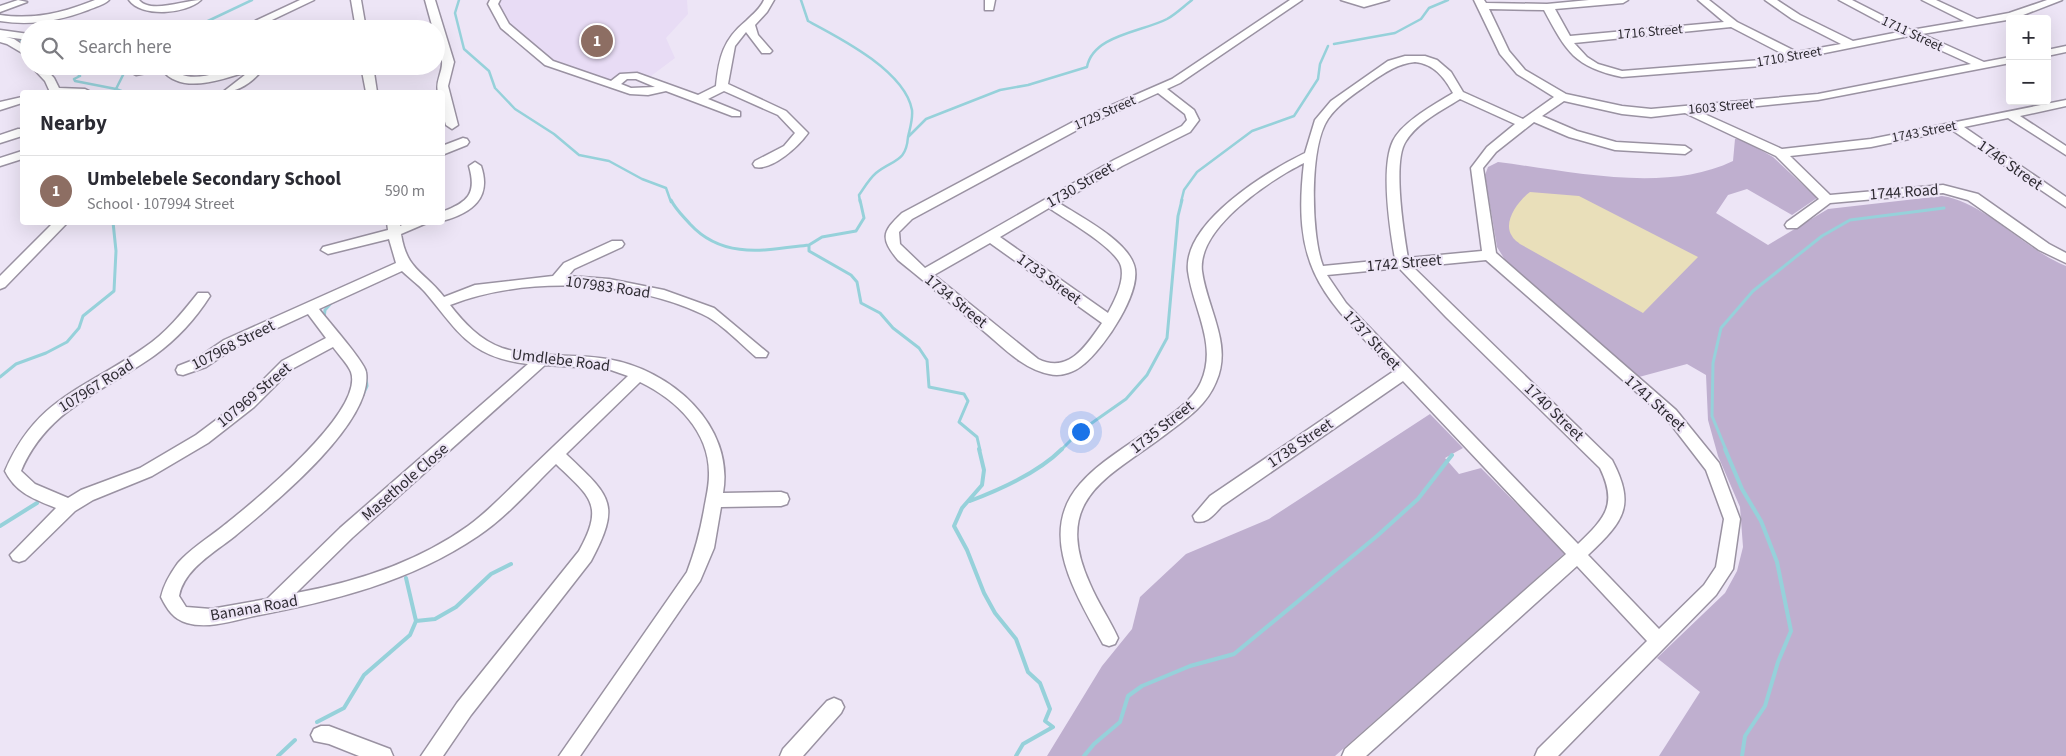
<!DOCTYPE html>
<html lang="en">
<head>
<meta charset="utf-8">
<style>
	:root { --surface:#fff; --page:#f7f7f7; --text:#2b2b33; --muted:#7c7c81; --line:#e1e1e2; --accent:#1a73e8 }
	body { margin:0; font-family:"Source Sans 3",sans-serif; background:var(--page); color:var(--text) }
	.controls { position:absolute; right:15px; top:15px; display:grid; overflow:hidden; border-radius:5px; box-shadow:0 5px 20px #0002 }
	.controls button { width:45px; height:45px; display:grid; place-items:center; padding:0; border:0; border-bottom:1px solid var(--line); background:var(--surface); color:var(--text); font:25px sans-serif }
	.you { position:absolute; left:1080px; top:431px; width:18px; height:18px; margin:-12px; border:4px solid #fff; border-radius:50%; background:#1a73e8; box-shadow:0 0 0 8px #1a73e833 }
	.badge { display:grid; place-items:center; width:32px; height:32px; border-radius:50%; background:var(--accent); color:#fff; font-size:16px; font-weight:700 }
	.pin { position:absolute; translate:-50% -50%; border:2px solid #fff; box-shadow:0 1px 5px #0006 }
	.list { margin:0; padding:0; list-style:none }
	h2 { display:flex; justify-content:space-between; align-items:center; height:65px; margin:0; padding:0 20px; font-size:21px }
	h2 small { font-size:16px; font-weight:400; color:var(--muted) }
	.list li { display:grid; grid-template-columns:32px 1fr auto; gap:15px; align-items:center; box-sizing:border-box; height:70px; padding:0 20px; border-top:1px solid var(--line) }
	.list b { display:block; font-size:19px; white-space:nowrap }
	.list p { margin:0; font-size:16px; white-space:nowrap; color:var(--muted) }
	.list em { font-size:16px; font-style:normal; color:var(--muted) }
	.icon { flex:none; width:28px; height:28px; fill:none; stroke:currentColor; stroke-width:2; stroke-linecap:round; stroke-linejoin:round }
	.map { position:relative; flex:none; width:2066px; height:756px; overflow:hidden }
	.search { position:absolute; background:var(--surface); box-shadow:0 5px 20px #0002; left:20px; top:20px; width:425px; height:55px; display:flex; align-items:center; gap:12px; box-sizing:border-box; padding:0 18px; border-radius:28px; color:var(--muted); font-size:19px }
	.panel { position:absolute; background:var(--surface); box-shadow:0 5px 20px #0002; left:20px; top:90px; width:425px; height:135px; border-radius:5px }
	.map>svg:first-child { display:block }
</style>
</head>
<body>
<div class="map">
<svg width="2066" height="756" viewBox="0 0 2066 756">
	<rect width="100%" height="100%" fill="#ede5f6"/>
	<path fill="#e8dcf5" d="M497 0H687L688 14 666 38 675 58 647 79 618 82 553 62 504 23 496 2Z"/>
	<path fill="#bfafcf" d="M1735 139H1741L1773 157 1817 198 1792 215 1747 189 1728 195 1716 213 1768 245 1828 209 1942 196C1985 202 2022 248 2066 266V756H1659L1700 692 1657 658 1725 593 1737 571 1743 547 1740 507 1718 456 1708 420 1706 375 1687 364 1639 377 1507 263 1497 247 1485 175 1488 167 1498 162C1570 171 1665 194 1733 161Z
		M1430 414 1463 448 1445 458 1459 474 1481 468 1565 553 1335 756H1047L1102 666 1132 629 1140 597 1186 554 1269 519Z"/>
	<path fill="#e9dfba" d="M1530 192 1579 196 1698 257 1643 313 1520 244C1518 242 1513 239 1512 236 1502 222 1519 200 1530 192Z"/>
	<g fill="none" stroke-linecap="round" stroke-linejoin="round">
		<path stroke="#96d1da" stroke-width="2.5" d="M459 0 455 13 464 49 489 71 495 88 515 109 554 134 579 155 609 161 642 179 666 188 671 202
			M801 0 808 21C840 38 905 71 912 110 913 119 910 128 908 137
			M191 29 252 0
			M0 36 29 42
			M1334 44 1395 33 1421 19 1429 8 1448 0
			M52 66 54 67
			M57 68 78 74 80 76 74 79 75 81 116 89
			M124 92 116 89 125 71 133 66
			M860 202 859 195C864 188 869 179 876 173 893 159 906 163 908 137L926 119 1000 90 1028 85 1087 67C1093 35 1142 32 1167 19 1176 14 1184 6 1192 0
			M1181 202 1184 190 1197 172 1252 131 1294 116 1318 79 1320 64 1328 46"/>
		<path stroke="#96d1da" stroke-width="3" d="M671 200C676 210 683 216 690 224 723 260 766 250 809 245
			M860 200 864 218 856 231 822 237 809 245V251L851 275 857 282 861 303 880 313 893 328 919 348 927 360 929 387 964 394 968 401 959 422 977 437 980 450
			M324 318 325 310 332 302
			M0 377 16 364 46 353 67 342 79 328 83 316 114 291 116 251 113 222
			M360 401 367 386 365 370
			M1061 450 1079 432 1126 399 1147 375 1167 338 1178 216 1182 200
			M1726 450 1712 416 1713 363 1721 328 1753 291 1822 236 1850 220 1944 208"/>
		<path stroke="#96d1da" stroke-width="4" d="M979 449 984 470 982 485 962 508 954 526 967 550 984 593 995 613 1016 639 1028 672 1040 683 1050 709 1045 721 1053 727 1023 744 1016 756
			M1725 449 1742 489 1761 521 1777 562 1791 631 1778 662 1765 706 1745 736 1742 756
			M970 501C1002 489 1038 473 1062 449
			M0 526 37 503
			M416 621 435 619 456 607 491 574 511 564
			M317 722 344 708 364 675 410 635 416 621 406 578
			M278 756 295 740
			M1084 756 1094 744 1120 722 1128 696 1142 686 1190 666 1234 654 1377 536 1418 499 1452 455"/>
		<defs>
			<path id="minor" d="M18 0 27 2 0 12V6Z
				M95 0H109C104 5 95 7 88 10 59 21 31 26 0 21V15C34 20 63 13 95 0Z
				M129 0H139C150 14 185 0 201 0 186 14 142 18 129 0Z
				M300 0H314L253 29H238Z
				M351 0H361L366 29H356Z
				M425 0H435L454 62 448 86 458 125 452 129 446 125 442 111V92H438C435 81 443 72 442 61 441 50 436 40 436 29H433Z
				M490 0H500L498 4 509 24 553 61 611 81 620 74 637 73 698 95 716 86C719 57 723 40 746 21 753 14 760 9 764 0H774L767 12 755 25 758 35 772 51 770 53H762L746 32 735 46 728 84 786 111 808 133C799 146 772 171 755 167L753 164 755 161 784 146 795 133 778 115 724 91 708 99 740 112V116H732L666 91 648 95 630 94 545 65 501 28 488 4ZM627 79H636L655 87 631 88 621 84Z
				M985 0H995L993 10H985Z
				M1290 0H1302L1180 83 1167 89 1194 110 1199 120 1190 132 1122 166 1059 203C1081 217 1126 240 1134 265 1143 291 1104 348 1084 364 1075 372 1062 377 1049 374 1022 369 1001 345 980 328 953 305 926 283 898 260 880 238 882 232 902 213L1071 123 1172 79ZM1158 93 1185 114 1187 120 1182 126 1114 160 925 268 900 244 899 232 912 219 1079 129ZM1049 208C1065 219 1116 248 1121 266 1125 281 1115 300 1108 313L1000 237ZM990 243 1102 323C1086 346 1069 374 1038 359L934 275Z
				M1341 0H1389L1364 7Z
				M1474 0H1484L1486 3 1547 4 1589 0H1628L1623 3 1555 9 1570 36 1724 22 1698 0H1709L1737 22 1797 52 1841 44 1792 19 1765 0H1777L1800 15 1853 41 1899 32 1839 0H1852L1911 30 1964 21 1922 0H1936L1977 19 2009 13 2047 0H2062L2013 19 1922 34 1984 62 2010 57V63L1818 100 1700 112 1782 149 1871 139 2066 100V106L2020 116 2066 146V155L2008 118 1964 127 2066 197V207L1952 130 1871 147 1790 156 1830 195 1943 185 1978 194 2049 244 2066 253V263L2039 250 1968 200 1943 193 1830 203 1797 228H1787L1785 225 1787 222 1819 199 1776 156 1685 113 1651 117 1622 114 1564 101 1542 116 1577 131 1616 142 1685 146 1691 150 1685 154 1615 150 1569 137 1534 122 1496 152 1483 168 1496 253 1676 410 1719 463 1740 519 1733 569 1716 595 1558 756H1535L1538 749 1647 641 1577 566 1366 756H1342L1345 749 1566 554 1403 381 1222 506C1214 514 1207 525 1195 521L1193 516 1210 496 1394 371C1325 297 1291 273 1304 163 1270 180 1197 228 1202 271 1207 309 1233 344 1216 382 1207 404 1189 417 1170 431 1111 477 1050 496 1090 584 1098 603 1110 620 1118 638L1115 644 1109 646 1103 644C1077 595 1036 534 1080 484 1100 461 1128 446 1152 428 1169 416 1192 402 1201 382 1218 344 1193 309 1188 271 1183 222 1268 171 1305 153L1315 120 1331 101 1388 61 1405 56H1425L1437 60 1451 72 1463 92 1523 119 1554 97 1517 74 1500 54ZM1489 9 1544 10C1566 51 1574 67 1622 77L1761 66 1909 36 1971 64 1818 94 1651 109 1622 106 1566 94 1525 70 1509 51ZM1731 27 1785 55 1761 60 1622 71 1598 64 1587 57 1574 43ZM1415 62C1434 64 1444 77 1453 93 1435 104 1402 122 1393 141 1380 168 1390 230 1395 259L1323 266C1311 236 1309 147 1328 119 1338 104 1356 93 1371 82 1386 72 1397 64 1415 62ZM1460 99 1515 124 1487 147 1471 168 1482 251 1408 258C1404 234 1392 161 1406 141 1418 122 1441 111 1460 99ZM1486 260 1666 418 1706 470 1724 519 1716 567 1704 585 1659 629 1588 555C1624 521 1636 506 1612 460L1413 267ZM1399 268 1446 317 1600 468C1618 505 1605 518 1578 544L1346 303 1327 275Z
				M0 30 29 34V40L6 37 14 39 29 49V57L7 44 0 42Z
				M2066 46V52L2047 56V50Z
				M31 66H43L54 78 59 88 85 89 91 92H50L45 81Z
				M148 66H171C185 87 219 72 238 67 244 65 251 66 258 66L262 70C252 83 238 92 223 92L250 71C224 78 183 96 162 70L136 75 130 72 132 70Z
				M361 66H373L377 92H366Z
				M22 97V103L0 110V102Z
				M18 129H22V136L0 143V135Z
				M463 138 467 139 469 142 467 145 442 155V146Z
				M22 151V159L0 166V158Z
				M475 162 481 166C492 198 472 213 442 221V212C468 202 477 194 469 166Z
				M54 222H68L5 287 0 289V276Z
				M387 222H400V226L409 222H429L401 234C407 271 423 270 444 297L475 285 553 276 564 263 612 241H622L624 244 622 247 574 269 568 276 609 279 664 290 714 308 768 353 766 357H756C741 344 720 322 702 314 629 280 525 276 450 305 464 323 480 340 502 348 536 359 572 353 607 359 670 369 735 425 723 493L781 492 787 494 789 499 787 504 781 506 721 507 714 548 700 581 580 756H559L687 572C695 551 700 532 704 510 706 498 709 487 709 475 710 432 677 400 640 382L566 454C610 496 622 503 591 561L471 715 443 756H421L457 703 579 551C605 504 590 497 556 464 531 488 507 517 478 536 410 582 333 601 254 616 233 621 208 629 187 623 173 619 167 609 161 597 164 584 170 574 178 563 189 550 208 538 222 527 251 504 365 412 351 372 348 364 338 354 333 347L292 369 254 407 208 443 152 476 93 500 75 511 25 560 19 562 13 560 10 555 56 508C34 499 16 493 5 471 37 397 84 390 145 347 166 333 182 313 198 293H208L210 296C196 318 176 340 155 355 103 392 48 408 21 471L35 484 68 498 81 490 140 468 196 435 244 399 282 361 326 338 308 314 234 348 206 367 183 375 178 374 176 370 178 366 196 359 224 340 396 263 389 239 328 254 321 250 323 247 388 230ZM402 271C409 278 418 284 425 292 459 332 469 357 528 364L340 528 267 599 211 609 186 607 179 596C184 569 215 552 235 536 271 506 374 423 366 372 365 362 327 320 319 309ZM545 365 608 369 628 376C595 407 562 438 529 470 509 489 490 510 468 526 418 562 356 582 296 593L352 538Z
				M834 698 841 701 844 707 841 713 803 756H780L783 749 827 701Z
				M321 726H329L390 749 393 756H359L329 744 314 741 311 735 314 729Z"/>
		</defs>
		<use href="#minor" stroke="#9a92a2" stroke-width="3"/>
		<use href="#minor" fill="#fff" fill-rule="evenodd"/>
	</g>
	<g text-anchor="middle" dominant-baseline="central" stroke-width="4.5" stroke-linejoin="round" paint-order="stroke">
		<g font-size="14" fill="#2f2c33" stroke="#ede5f6">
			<text transform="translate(1650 32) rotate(-5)">1716 Street</text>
			<text transform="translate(1912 34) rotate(25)">1711 Street</text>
			<text transform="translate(1789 57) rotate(-10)">1710 Street</text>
			<text transform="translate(1721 107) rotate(-5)">1603 Street</text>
			<text transform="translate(1105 113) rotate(-24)">1729 Street</text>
			<text transform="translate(1924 132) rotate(-11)">1743 Street</text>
		</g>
		<g font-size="16" fill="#2f2c33" stroke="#ede5f6">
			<text transform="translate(2010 165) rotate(35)">1746 Street</text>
			<text transform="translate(1080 185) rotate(-30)">1730 Street</text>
			<text transform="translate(1904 192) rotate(-4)">1744 Road</text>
			<text transform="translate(1404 263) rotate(-5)">1742 Street</text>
			<text transform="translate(1049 279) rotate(36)">1733 Street</text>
			<text transform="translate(608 287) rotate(8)">107983 Road</text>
			<text transform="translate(956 301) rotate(39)">1734 Street</text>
			<text transform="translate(1372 340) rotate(47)">1737 Street</text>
			<text transform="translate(233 345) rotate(-27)">107968 Street</text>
			<text transform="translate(561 360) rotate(7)">Umdlebe Road</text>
			<text transform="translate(96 386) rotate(-32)">107967 Road</text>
			<text transform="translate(254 395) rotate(-40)">107969 Street</text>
			<text transform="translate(1655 403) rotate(42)">1741 Street</text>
			<text transform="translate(1554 412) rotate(44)">1740 Street</text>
			<text transform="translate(1162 427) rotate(-38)">1735 Street</text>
			<text transform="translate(1300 443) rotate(-34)">1738 Street</text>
			<text transform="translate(405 482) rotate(-41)">Masethole Close</text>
			<text transform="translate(254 608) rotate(-10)">Banana Road</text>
		</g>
	</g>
</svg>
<div class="controls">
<button>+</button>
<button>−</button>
</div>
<div class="you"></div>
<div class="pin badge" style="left:597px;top:41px;background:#8d6e63">1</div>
<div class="search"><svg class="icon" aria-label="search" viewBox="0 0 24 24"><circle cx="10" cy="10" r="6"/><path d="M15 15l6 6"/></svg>Search here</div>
<section class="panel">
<h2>Nearby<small></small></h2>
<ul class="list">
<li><span class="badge" style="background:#8d6e63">1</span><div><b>Umbelebele Secondary School</b><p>School · 107994 Street</p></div><em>590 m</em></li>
</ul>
</section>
</div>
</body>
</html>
